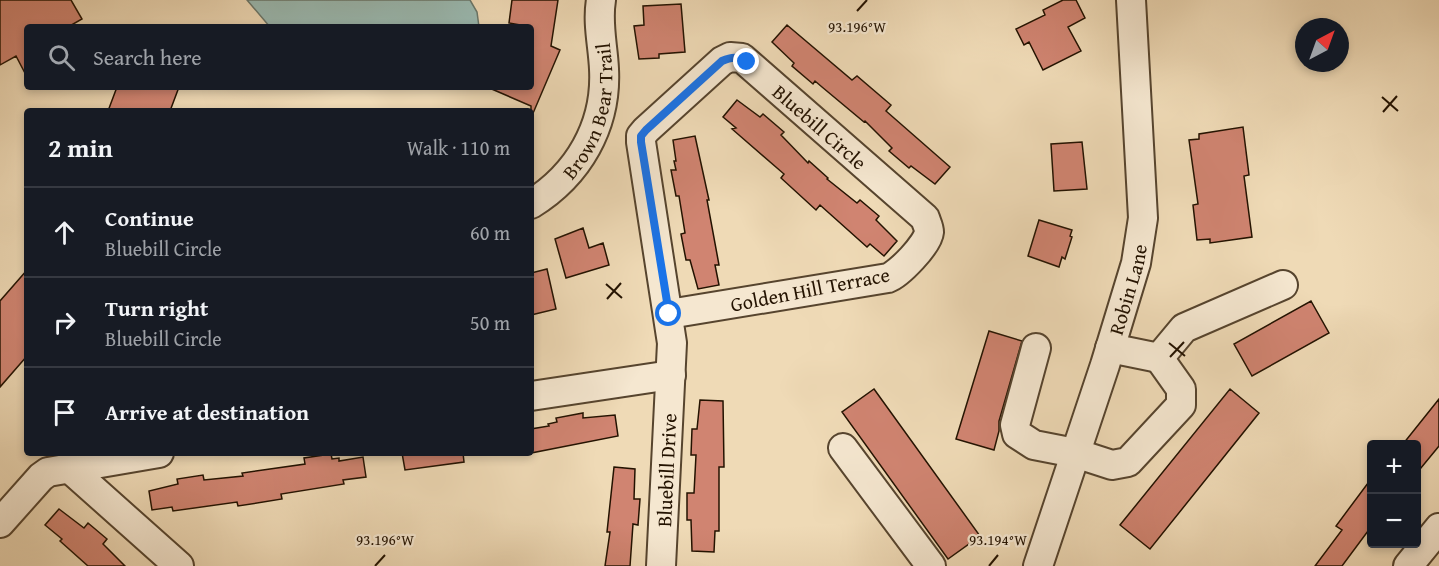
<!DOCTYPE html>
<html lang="en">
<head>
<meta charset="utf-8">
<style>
	:root { --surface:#171b24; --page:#20242c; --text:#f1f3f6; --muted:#9ea1a6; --line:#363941 }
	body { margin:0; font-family:"Gentium Book Plus",serif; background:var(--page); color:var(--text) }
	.controls { position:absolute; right:18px; bottom:18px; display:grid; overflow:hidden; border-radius:6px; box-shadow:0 3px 9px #0003 }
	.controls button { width:54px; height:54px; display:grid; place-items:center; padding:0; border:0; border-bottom:2px solid var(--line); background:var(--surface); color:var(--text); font:30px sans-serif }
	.compass { position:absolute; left:1295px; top:18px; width:54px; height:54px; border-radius:50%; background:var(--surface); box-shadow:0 3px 9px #0003; rotate:41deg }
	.stop { position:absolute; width:18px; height:18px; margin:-14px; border:4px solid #1a73e8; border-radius:50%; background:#fff }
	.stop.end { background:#1a73e8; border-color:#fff; box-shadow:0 2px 6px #0008 }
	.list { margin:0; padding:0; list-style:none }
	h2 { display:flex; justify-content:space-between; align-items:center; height:78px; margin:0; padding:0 24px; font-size:26px }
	h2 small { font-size:20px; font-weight:400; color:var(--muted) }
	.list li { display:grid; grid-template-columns:39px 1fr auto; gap:18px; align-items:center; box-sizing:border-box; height:90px; padding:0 24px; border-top:2px solid var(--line) }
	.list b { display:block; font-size:22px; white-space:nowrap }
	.list p { margin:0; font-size:20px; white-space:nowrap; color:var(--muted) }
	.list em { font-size:20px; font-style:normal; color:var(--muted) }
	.icon { flex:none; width:33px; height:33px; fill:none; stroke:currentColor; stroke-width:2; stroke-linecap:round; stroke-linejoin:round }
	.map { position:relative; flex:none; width:1439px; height:566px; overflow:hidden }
	.search { position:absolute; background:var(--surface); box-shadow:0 3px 9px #0003; left:24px; top:24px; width:510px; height:66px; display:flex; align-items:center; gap:15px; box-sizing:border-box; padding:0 21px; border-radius:6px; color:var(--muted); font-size:22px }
	.panel { position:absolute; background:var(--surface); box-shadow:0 3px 9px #0003; left:24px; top:108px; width:510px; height:348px; border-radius:6px }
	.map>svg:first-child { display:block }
</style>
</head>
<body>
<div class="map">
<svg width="1439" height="566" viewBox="0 0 1439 566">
	<rect width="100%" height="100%" fill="#efdab6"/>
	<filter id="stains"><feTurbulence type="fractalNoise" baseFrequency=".00333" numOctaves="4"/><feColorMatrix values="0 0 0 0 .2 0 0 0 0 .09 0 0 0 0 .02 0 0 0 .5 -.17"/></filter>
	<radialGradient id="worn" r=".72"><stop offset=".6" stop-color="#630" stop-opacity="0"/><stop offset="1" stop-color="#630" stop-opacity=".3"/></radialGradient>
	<path fill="#9abab2" stroke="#6a776b" stroke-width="1.5" d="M247 0H470L477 12 479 27H270Z"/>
	<path fill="#d08471" stroke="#231200" stroke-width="1.5" d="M0 0H71L82 19 68 27H27V77L16 56 0 65Z
		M512 0H558L551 46 560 50 531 118V106L487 87H531V27L509 23Z
		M1063 0H1076L1085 18 1068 27 1081 51 1043 70 1029 42 1024 45 1016 29 1045 15 1043 10Z
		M681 4 685 52 659 54V58L639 59 634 26 644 25 643 6Z
		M787 25 852 80 857 76 891 105 886 111 950 167 935 184 911 166 909 168 889 151 892 148 865 121 864 122 822 87 815 81 813 84 792 66 794 63 772 42Z
		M117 87H179L170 111H108Z
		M737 100 760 117 763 114 784 132 781 135 808 163 809 161 828 178 827 179 857 203 860 200 879 216 876 220 897 241 884 256 870 244 867 247 820 205 816 210 781 178 784 174 732 129 736 128 723 117Z
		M1243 127 1249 175 1244 176 1252 237 1210 243V239L1197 240 1193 205 1198 204 1189 140 1199 139V134Z
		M695 136 709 200H707L719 265H715L719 285 698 289 690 260H686L681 234 685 233 679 196H676L671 170H676L674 161H676L673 140Z
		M1082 142 1087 189 1054 191 1051 144Z
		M1039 220 1072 230 1070 236 1072 237 1065 259 1062 257 1059 267 1028 256Z
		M583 228 589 248 603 243 609 265 566 278 555 239Z
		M547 269 556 309 531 315V273Z
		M27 270V356L0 387V301Z
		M1311 301 1329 333 1252 376 1234 344Z
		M989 331 1022 341 999 421V431L994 450 956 439Z
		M874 389 980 536 948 559 842 412Z
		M1230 389 1259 413 1150 549 1120 525Z
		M1439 399V446L1416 474V444H1403Z
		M700 400 723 401 724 467H719V531H715L714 552 692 551 691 520H687V493H694L696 455H691L692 429H697Z
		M583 413V418L615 415 618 436 531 453V429L549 426 548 424 557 422 556 418Z
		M402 453H463L464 462 405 470Z
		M331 454 332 459 339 458V461L363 457 366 477 343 480 344 484 281 494 282 499 238 506 237 502 173 511 172 507 152 510 149 491 178 484 177 479 203 475 204 480 243 476 242 473 305 464 304 458Z
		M614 467 635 469 634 499H640L638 525 633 524 630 566H605L610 532H607Z
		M1371 479V527L1342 566H1315L1342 530 1336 526Z
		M59 509 84 528 88 523 107 539 103 544 125 566H88L60 541 62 539 45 525Z"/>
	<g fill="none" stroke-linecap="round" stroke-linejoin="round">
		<defs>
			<g id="minor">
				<path id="s1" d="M531 204C578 175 607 126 604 69 603 46 597 23 601 0"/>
				<path d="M1036 348 1015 425 1017 434 1034 445 1075 453 1112 465 1128 462 1181 405V389L1159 358"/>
				<path d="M1110 348 1159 358 1184 328 1283 285"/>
				<path d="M531 396 671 375"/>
				<path d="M843 448 931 566"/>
				<path d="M68 467 179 566"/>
				<path d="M0 523 41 477 48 472 159 453"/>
				<path id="s2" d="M661 566 672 343 641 142V136L646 130 722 61 730 57 742 58 925 218C926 222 929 227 929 232 928 244 899 274 888 278L669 314"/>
				<path id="s3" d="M1038 566 1105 365 1136 263 1143 218 1131 0"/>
				<path d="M1408 566 1439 528"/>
			</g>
		</defs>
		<use href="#minor" stroke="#56442e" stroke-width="32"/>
		<use href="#minor" stroke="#f5e7d0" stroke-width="28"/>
	</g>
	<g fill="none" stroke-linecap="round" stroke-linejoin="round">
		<path stroke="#1a73e8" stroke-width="8" d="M669 314 641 142V136L646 130 722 61C731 57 738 56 747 62"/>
	</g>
	<path fill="none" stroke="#231200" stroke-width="2" d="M857 11 867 0M1382 97 1398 111M1383 112 1397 96M606 284 622 298M607 299 621 283M1169 343 1185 356M1170 357 1184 342M375 566 385 555M989 566 998 555"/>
	<g text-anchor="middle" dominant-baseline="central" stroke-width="4.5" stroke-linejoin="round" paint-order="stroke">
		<g font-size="20" fill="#231200" stroke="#f5e7d0">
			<text stroke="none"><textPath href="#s1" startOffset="116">Brown Bear Trail</textPath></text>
			<text stroke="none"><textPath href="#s2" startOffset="668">Bluebill Circle</textPath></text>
			<text transform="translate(810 289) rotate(-11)">Golden Hill Terrace</text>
			<text stroke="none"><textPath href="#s3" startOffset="291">Robin Lane</textPath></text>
			<text stroke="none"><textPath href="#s2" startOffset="96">Bluebill Drive</textPath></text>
		</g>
	</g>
	<g font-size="15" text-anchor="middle" fill="#231200" stroke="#f5e7d0" stroke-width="4.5" stroke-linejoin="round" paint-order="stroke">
		<text x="857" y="32">93.196°W</text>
		<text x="385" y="545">93.196°W</text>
		<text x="998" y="545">93.194°W</text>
	</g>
	<rect width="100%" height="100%" filter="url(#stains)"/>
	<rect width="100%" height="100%" fill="url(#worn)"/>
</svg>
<div class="controls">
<button>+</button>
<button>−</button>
</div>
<svg class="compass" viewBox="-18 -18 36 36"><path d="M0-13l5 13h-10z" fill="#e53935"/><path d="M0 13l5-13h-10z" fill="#9ea1a6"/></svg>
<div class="stop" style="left:669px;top:314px"></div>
<div class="stop end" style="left:747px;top:62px"></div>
<div class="search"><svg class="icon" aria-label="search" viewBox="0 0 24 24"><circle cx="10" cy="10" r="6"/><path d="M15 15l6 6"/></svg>Search here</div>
<section class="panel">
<h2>2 min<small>Walk · 110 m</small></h2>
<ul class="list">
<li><svg class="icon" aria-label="ahead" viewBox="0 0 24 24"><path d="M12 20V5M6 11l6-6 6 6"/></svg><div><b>Continue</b><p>Bluebill Circle</p></div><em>60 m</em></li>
<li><svg class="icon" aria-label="right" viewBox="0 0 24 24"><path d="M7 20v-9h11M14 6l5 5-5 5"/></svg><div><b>Turn right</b><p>Bluebill Circle</p></div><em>50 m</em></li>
<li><svg class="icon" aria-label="arrive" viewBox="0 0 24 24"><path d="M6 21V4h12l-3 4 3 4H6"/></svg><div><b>Arrive at destination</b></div></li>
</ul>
</section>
</div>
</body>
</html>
